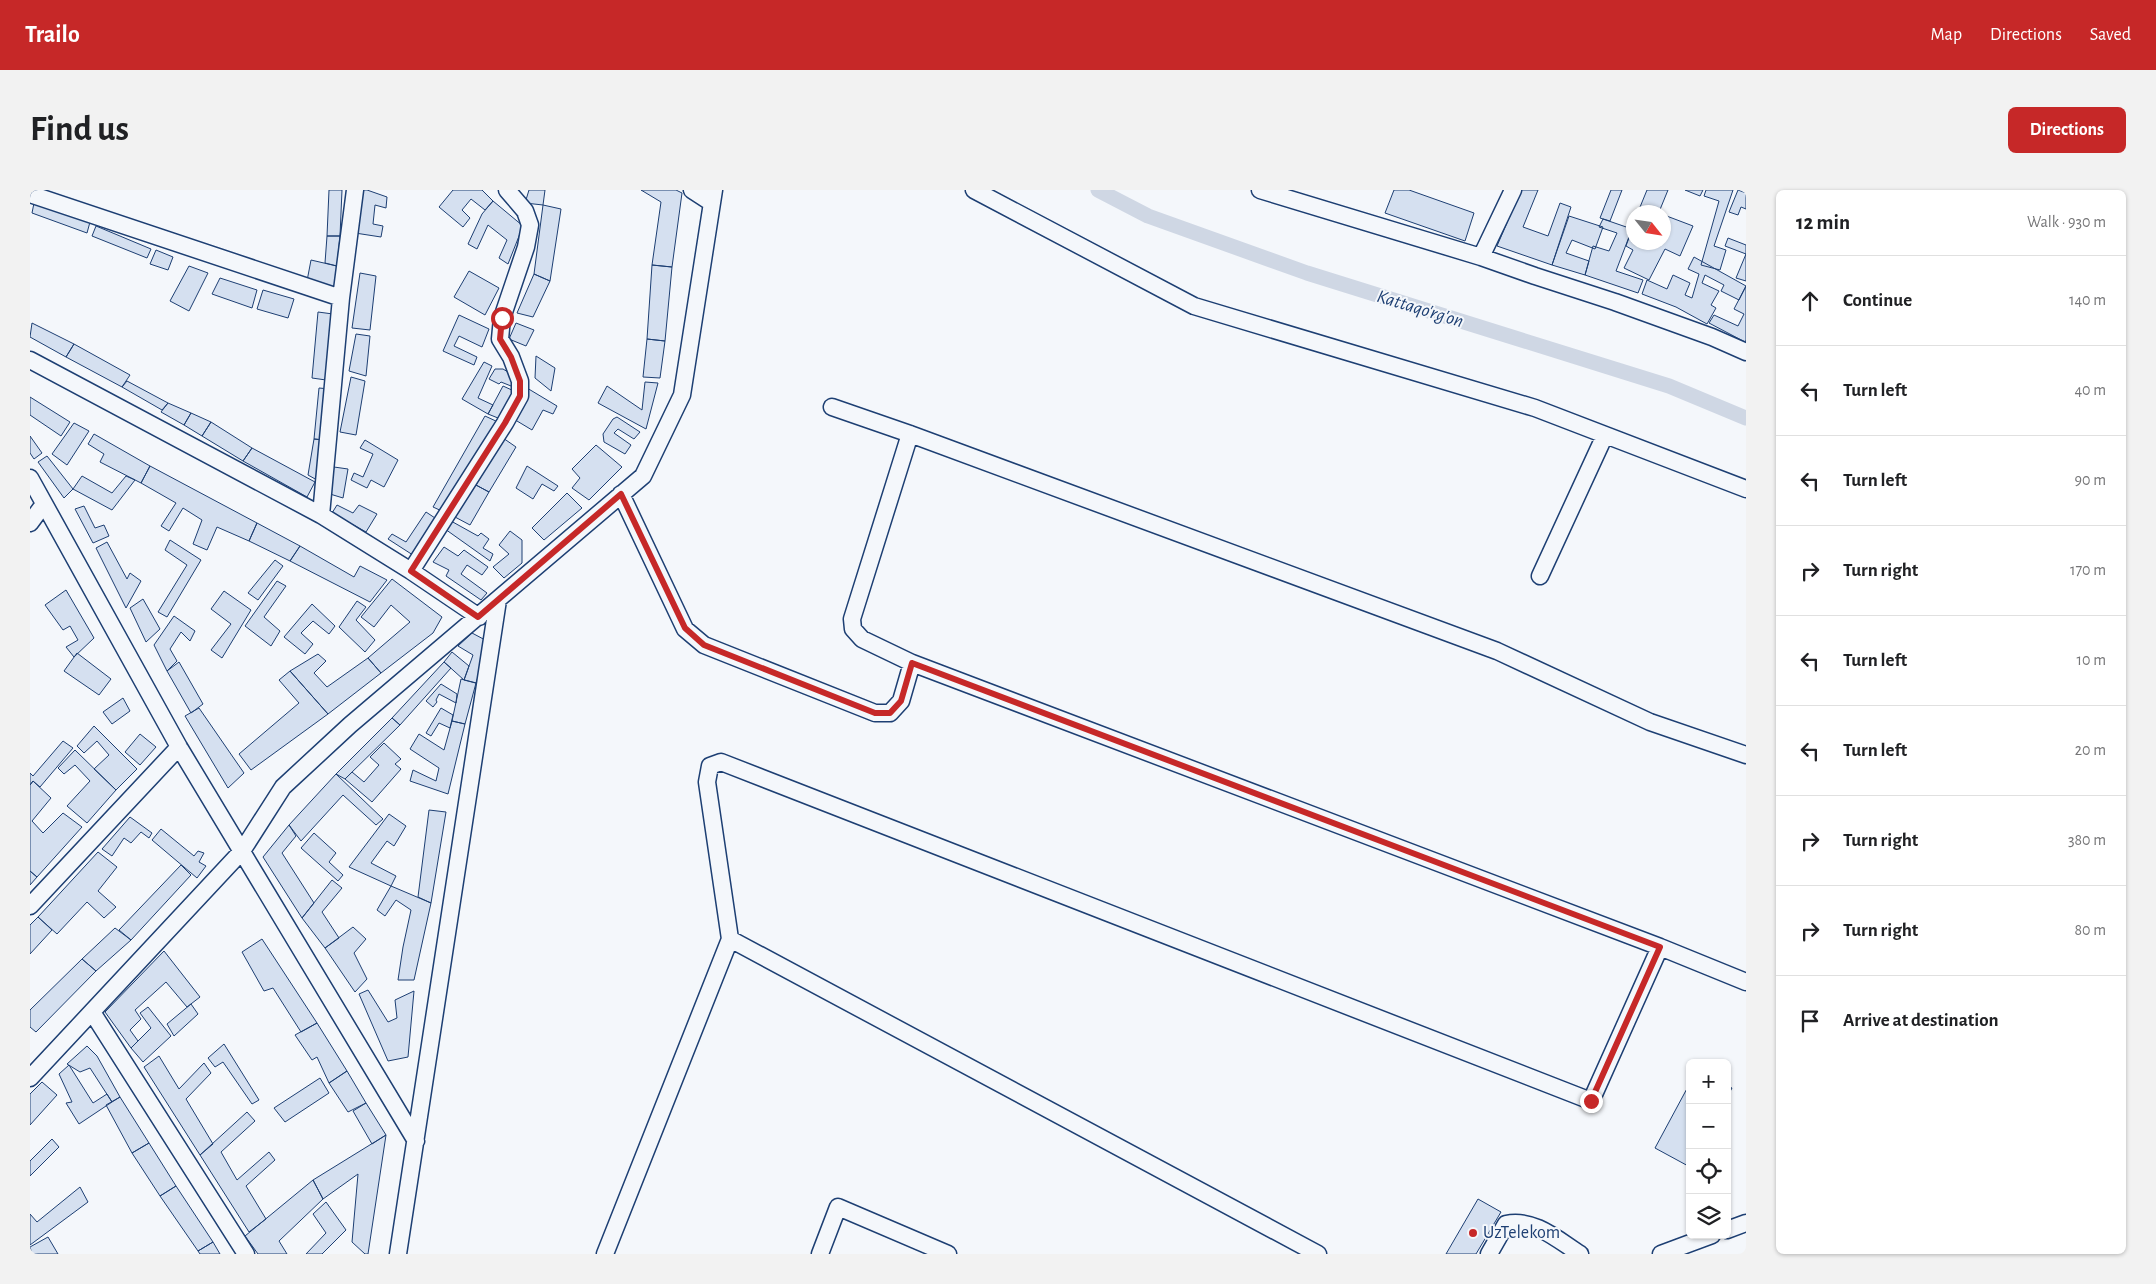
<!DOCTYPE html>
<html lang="en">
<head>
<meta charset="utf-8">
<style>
	:root { --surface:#fff; --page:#f2f2f2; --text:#202124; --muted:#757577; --line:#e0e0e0; --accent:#c62828 }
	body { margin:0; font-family:"Alegreya Sans",sans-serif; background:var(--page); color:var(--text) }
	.controls { position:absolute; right:15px; bottom:15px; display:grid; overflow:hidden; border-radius:8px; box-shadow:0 1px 4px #0004 }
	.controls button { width:45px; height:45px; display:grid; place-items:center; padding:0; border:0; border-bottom:1px solid var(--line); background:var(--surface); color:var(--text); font:25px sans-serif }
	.compass { position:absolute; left:1596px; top:15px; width:45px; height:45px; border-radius:50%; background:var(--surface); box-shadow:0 1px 4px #0004; rotate:120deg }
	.stop { position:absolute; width:15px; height:15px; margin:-11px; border:4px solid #c62828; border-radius:50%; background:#fff }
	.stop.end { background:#c62828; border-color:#fff; box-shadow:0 1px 5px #0008 }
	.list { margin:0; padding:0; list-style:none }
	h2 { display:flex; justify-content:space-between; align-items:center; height:65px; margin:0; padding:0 20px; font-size:21px }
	h2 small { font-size:16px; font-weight:400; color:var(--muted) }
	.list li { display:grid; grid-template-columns:32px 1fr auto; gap:15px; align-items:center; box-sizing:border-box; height:90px; padding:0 20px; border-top:1px solid var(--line) }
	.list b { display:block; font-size:19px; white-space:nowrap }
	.list em { font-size:16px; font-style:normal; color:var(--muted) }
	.icon { flex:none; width:28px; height:28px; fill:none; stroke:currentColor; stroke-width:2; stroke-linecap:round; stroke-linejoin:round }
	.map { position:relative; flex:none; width:1716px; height:1064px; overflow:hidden; border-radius:8px }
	header { display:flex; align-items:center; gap:30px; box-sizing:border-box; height:70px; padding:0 25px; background:var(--accent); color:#fff }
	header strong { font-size:24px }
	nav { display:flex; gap:28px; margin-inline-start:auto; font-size:18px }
	.intro { display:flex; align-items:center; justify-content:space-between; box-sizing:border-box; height:120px; padding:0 30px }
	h1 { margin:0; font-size:35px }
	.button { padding:12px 22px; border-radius:8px; background:var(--accent); color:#fff; font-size:18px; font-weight:700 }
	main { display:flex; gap:30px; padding:0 30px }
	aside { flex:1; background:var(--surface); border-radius:8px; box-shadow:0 1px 4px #0004 }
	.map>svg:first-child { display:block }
</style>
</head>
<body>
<header>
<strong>Trailo</strong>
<nav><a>Map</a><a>Directions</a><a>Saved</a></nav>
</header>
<div class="intro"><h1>Find us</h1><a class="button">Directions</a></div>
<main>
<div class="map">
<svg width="1716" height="1064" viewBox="0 0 1716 1064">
	<rect width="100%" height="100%" fill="#f4f7fb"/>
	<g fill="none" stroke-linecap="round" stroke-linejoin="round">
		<path stroke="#cfd7e4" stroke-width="15" d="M1068 0 1118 26 1277 83 1639 196 1716 228"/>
	</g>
	<path fill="#d5e0f0" stroke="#1d3f73" d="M299 0H312L310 46H297Z
		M329 0H337L357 7 356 18 345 15 343 34 353 36 351 47 325 43Z
		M423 0H452L463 11 455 20 441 9 432 20 440 28 433 37 409 17Z
		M499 0H515L513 15 495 13Z
		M611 0H646L652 3 642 77 622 75 631 12Z
		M1364 0H1379L1444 23 1435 51 1355 23Z
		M1491 0H1508L1493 37 1518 46 1530 13 1541 17 1522 75 1467 56Z
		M1581 0H1592L1580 31 1570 28Z
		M1617 0H1638L1629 22H1608Z
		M1655 0H1673L1670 6Z
		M1676 0H1703L1684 56 1696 60 1690 80 1671 75 1689 11 1674 6Z
		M1708 0 1716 3V19L1711 17 1708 25 1699 22Z
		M463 11 493 36 478 74 469 68 477 50 458 35 447 59 438 54 452 24Z
		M4 13 60 32 57 43 2 23Z
		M513 15 531 19 520 91 504 84Z
		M1634 25 1663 36 1650 66 1635 59 1619 90 1594 78 1603 60 1596 56 1604 34V52H1634Z
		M1539 26 1573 37 1565 59 1542 50 1536 63 1559 71 1555 85 1522 75Z
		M1573 29 1602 39 1586 81 1613 90 1608 103 1555 85 1563 56 1579 61 1587 43 1569 37Z
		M66 36 121 59 117 68 62 46Z
		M297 46H310L307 76 295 73Z
		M1698 48 1716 55V91L1706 88 1716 64 1695 56Z
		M126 60 143 67 138 80 120 74Z
		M1664 67 1716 96 1709 110 1691 101 1694 95 1675 85 1672 93 1689 101 1681 115 1686 118 1677 134 1646 117 1612 104 1617 90 1637 99 1643 85 1660 93 1655 105 1662 108 1669 84 1658 79Z
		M281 70 311 77 309 100 277 91Z
		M622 75 642 77 635 151 617 149Z
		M159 76 178 83 159 121 140 111Z
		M439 81 469 98 455 125 424 107Z
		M330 83 346 86 340 140 322 138Z
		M504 84 520 91 503 127 487 123Z
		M190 88 227 100 222 118 182 104Z
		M1716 96V150L1715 152 1679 133 1684 125 1708 136 1714 124 1704 119Z
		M233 100 264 109 258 128 227 119Z
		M288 122 303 124 296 190 282 188Z
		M429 125 459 139 452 157 429 146 424 156 447 167 444 175 413 161Z
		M2 133 44 154 36 167 0 147Z
		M486 133 504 140 496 156 479 149Z
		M326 144 340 146 336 186 319 181Z
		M617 149 635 151 630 188 613 187Z
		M44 154 100 185 92 197 36 167Z
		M506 166 525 178 521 201 505 188Z
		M454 172 462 176 448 208 463 215 458 224 432 209Z
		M465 179H473L483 185 486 198 471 192 469 194 459 189Z
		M321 187 335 191 326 245 310 242Z
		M97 191 138 213 132 220 92 197Z
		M615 192 628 193 616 239 568 213 577 196 612 220Z
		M473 196 484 201 468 228 458 224Z
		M289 198 300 199 294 250 284 249Z
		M497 198 527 216 523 224 513 220 502 240 482 228Z
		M0 207 40 232 31 246 0 225Z
		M138 213 161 223 154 235 131 222Z
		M161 223 181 232 172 246 154 235Z
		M455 226 468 232 414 322 403 317Z
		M587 227 610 242 604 249 588 239 584 243 601 255 595 264 574 252 573 244 583 229Z
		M181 232 222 258 213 271 172 246Z
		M44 233 59 241 37 275 22 264Z
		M64 244 120 276 111 293 70 272 74 264 58 254Z
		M0 246 12 263 4 269 0 263Z
		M473 248 486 257 459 302 446 295Z
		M284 249 294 250 287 290 278 285Z
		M335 250 368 270 354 297 341 290 337 298 321 290 324 283 333 287 343 264 330 258Z
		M566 255 592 277 559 310 542 298 550 288 542 279Z
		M222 258 285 292 277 307 213 271Z
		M17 266 43 299 34 308 8 272Z
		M120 276 227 333 219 351 187 337 177 360 163 354 172 330 153 318 139 341 131 336 146 313 111 293Z
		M497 276 528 296 524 301 512 294 503 309 486 298Z
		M304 277 318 279 313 308 300 304Z
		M52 286 82 303 96 286 105 290 82 320 43 299Z
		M444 294 459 302 440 335 425 327Z
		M537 303 552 318 514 350 502 338Z
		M307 315 323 323 329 315 347 324 336 342 302 323Z
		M54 316 65 338 74 335 79 346 63 353 45 319Z
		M396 322 408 330 386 367 358 349 362 344 376 352Z
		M421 331 448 346 451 343 459 349 453 358 463 364 460 371 415 339Z
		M227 333 270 356 260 371 219 351Z
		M480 341 492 350V373L474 388 463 377 479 364 469 355Z
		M140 350 171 370 137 427 128 422 157 375 135 360Z
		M77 352 97 389 100 383 111 391 96 418 66 358Z
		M270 356 324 387 330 376 357 390 340 412 260 371Z
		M414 357 428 366 434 360 458 377 452 385 437 375 431 384 457 403 451 410 416 386 419 380 403 372Z
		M245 370 253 376 228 410 218 403Z
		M362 389 412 427 403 443 351 483 338 468 380 432 361 415 344 437 331 427Z
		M247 391 256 396 234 427 250 441 241 456 215 436Z
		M36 400 64 448 44 467 36 457 48 450 40 436 33 440 15 415Z
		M194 401 221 420 192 468 181 460 201 434 181 419Z
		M113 409 130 439 116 452 100 418Z
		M327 411 336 417 326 430 345 450 335 462 309 437Z
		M282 414 305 436 299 444 283 431 271 443 283 454 275 464 254 447Z
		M144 426 165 441 160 451 151 442 140 459 147 471 137 481 124 455Z
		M442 443 459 452 446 493 434 490 443 465 428 456Z
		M422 462 439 476 434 490 414 472Z
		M47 463 81 489 69 505 34 481Z
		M288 464 296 471 284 483 297 497 338 468 351 483 298 524 260 481Z
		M149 472 173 514 161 523 137 481Z
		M414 472 421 478 370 535 362 528Z
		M260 481 298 524 221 580 209 564 269 513 249 490Z
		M431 489 446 493 435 534 422 531Z
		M411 494 427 504 426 513 409 504 406 510 407 512 403 517 396 511Z
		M93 508 100 521 82 534 73 522Z
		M169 518 214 583 198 598 155 526Z
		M411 518 423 525 420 538 409 533 401 546 396 543Z
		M362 528 370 535 315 589 306 584Z
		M422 531 435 534 418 604 380 591 383 580 406 591 409 578 380 559 389 544 414 560Z
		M64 536 107 579 86 600 64 579 79 565 67 551 54 563 47 556Z
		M110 544 126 557 110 575 95 562Z
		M33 551 43 558 10 597 3 591 0 595V583L3 586Z
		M354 553 371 569 365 574 371 579 342 612 315 589 322 582 334 592 349 575 340 567Z
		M45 560 86 600 57 633 37 616 60 591 45 575 34 584 28 578Z
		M306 584 353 629 346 635 313 605 271 651 259 635Z
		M3 591 21 608 2 631 13 643 33 623 52 637 7 687 0 681V595Z
		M399 620 416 622 401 713 388 707Z
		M359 624 376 636 364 656 357 651 341 673 366 686 361 696 319 677Z
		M100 627 122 643 119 648 111 642 101 653 94 648 82 666 72 659Z
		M259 635 266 646 252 663 284 713 272 728 233 667Z
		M131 639 164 666 168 661 174 663 169 672 176 676 167 688 122 650Z
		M284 643 306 663 299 672 313 685 308 691 271 658Z
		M68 662 87 677 68 701 86 717 74 728 57 712 27 744 8 727Z
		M151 675 161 685 101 750 89 740Z
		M0 681 7 687 0 695Z
		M302 690 312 698 292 722 309 748 295 758 272 728Z
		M361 696 401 713 384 790H368L373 757 381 720 366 710 355 726 347 720Z
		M8 727 22 740 0 764V735Z
		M323 737 336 749 324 763 337 789 325 802 295 758Z
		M85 738 101 750 66 781 52 769Z
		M232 749 287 833 271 842 243 798 234 801 212 762Z
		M134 761 170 807 157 817 136 792 105 820 111 829 100 840 108 851 101 858 75 822Z
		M52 769 66 781 6 842 0 837V820Z
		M338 800 358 832 367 828 365 810 384 801 378 867 358 871 329 804Z
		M161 814 168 824 144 846 137 834Z
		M118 817 141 846 113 872 101 858 121 838 110 823Z
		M287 833 317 881 299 893 287 867 282 870 265 845Z
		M194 854 229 910 222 914 193 872 185 877 178 868Z
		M57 856 67 866 90 907 82 912 60 878 50 882 37 874Z
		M129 866 149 899 174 873 181 883 156 909 183 954 170 965 114 877Z
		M39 875 63 913 77 904 82 912 49 934 36 913 42 912 29 884Z
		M317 881 336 913 318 922 299 893Z
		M290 888 299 903 255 932 244 918Z
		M12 892 27 905 0 935V904Z
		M1660 893V977L1625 958Z
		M1697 896 1702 898 1697 907Z
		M90 907 119 953 102 963 76 915Z
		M336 913 356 945 342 954 323 921Z
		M217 922 225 931 191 962 207 990 239 962 245 970 216 996 236 1029 219 1042 170 965Z
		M356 945 338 1064H335L322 1052 328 984 293 1009 283 990Z
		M22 949 29 957 0 986V971Z
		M119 953 146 996 130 1006 102 963Z
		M283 990 293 1009 249 1051 257 1064H228L215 1046Z
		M146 996 183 1052 168 1061 130 1006Z
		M50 997 58 1012 0 1055V1024L7 1032Z
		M1448 1009 1471 1022 1446 1064H1416Z
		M296 1012 316 1040 292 1064H276L296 1043 283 1024Z
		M18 1047 28 1064H2L0 1057Z
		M183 1052 190 1064H170L168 1061Z"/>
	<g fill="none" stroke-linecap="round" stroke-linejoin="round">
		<defs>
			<path id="minor" d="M662 0 682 13
				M944 0 1164 116 1505 218 1716 299
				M1230 0 1451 67 1505 86 1585 112 1682 147 1716 162
				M0 4 311 108
				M1451 67 1483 0
				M0 170 291 325 381 381 449 427
				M802 217 880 244 1467 461 1620 532 1716 565
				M880 244 822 429 823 439 832 449 882 473 1630 757 1716 792
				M0 288 149 557 386 951
				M591 304 655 439 674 455 845 523H860L871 511 882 473
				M291 325 311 108 325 0
				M0 333 14 314
				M381 381 475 233 490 206V191L481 167 470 149 472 128 496 57 500 35 495 21 477 0
				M1510 386 1575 245
				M0 716 149 557
				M700 749 1288 1064
				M62 822 216 1064
				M0 888 212 661 253 597 320 535 613 286 652 205 684 0
				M1697 1040 1716 1033
				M368 1064 468 410
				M575 1064 700 749 677 592 680 576 691 572 1561 911 1630 757
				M790 1064 808 1017 918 1064
				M1459 1064 1476 1034C1504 1028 1528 1050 1550 1064
				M1631 1064 1682 1045"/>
		</defs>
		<use href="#minor" stroke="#1d3f73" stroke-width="19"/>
		<use href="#minor" stroke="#f4f7fb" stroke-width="16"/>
	</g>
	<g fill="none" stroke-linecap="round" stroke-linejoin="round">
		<path stroke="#c62828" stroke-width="6" d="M472 128 470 149 481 167 490 191V206L475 233 381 381 448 427 591 304 655 438 674 455 845 523H860L871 511 882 473 1630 757 1561 911"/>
	</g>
	<circle fill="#c62828" stroke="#f4f7fb" stroke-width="2" cx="1443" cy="1043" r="5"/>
	<g text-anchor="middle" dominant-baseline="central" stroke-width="4" stroke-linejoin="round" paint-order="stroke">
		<g font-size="18" fill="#1d3f73" stroke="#f4f7fb" text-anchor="start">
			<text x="1453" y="1043">UzTelekom</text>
		</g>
		<g font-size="19" font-style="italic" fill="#1d3f73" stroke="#f4f7fb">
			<text transform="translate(1390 119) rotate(17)">Kattaqo'rg'on</text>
		</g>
	</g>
</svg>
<div class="controls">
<button>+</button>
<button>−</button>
<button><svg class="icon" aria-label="locate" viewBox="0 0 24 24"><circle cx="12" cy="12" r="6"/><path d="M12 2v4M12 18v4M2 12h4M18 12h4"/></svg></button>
<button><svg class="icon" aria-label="layers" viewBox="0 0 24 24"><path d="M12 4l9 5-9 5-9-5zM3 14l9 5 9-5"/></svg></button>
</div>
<svg class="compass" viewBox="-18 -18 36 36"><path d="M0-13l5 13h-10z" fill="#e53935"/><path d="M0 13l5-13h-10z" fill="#757577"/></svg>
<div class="stop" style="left:472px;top:128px"></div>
<div class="stop end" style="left:1561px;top:911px"></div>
</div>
<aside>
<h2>12 min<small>Walk · 930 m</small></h2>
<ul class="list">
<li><svg class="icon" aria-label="ahead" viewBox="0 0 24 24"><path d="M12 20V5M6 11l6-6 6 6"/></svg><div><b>Continue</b></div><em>140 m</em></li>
<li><svg class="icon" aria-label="left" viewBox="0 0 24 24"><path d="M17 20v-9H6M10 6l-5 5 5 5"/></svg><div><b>Turn left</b></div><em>40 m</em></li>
<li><svg class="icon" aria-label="left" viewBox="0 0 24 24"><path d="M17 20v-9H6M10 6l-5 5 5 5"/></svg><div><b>Turn left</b></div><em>90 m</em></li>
<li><svg class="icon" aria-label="right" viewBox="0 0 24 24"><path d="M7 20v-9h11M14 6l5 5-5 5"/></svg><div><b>Turn right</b></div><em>170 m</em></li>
<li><svg class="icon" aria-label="left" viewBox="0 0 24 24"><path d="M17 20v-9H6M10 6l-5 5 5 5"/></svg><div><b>Turn left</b></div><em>10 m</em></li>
<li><svg class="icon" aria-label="left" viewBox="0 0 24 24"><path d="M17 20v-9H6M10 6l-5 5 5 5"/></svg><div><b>Turn left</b></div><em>20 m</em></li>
<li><svg class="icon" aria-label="right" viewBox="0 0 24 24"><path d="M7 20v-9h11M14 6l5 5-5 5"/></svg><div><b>Turn right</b></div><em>380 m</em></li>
<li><svg class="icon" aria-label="right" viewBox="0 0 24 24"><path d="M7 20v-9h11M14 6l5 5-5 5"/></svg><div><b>Turn right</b></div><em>80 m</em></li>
<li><svg class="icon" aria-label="arrive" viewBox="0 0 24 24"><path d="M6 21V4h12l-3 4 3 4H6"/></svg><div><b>Arrive at destination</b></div></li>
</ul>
</aside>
</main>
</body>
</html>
